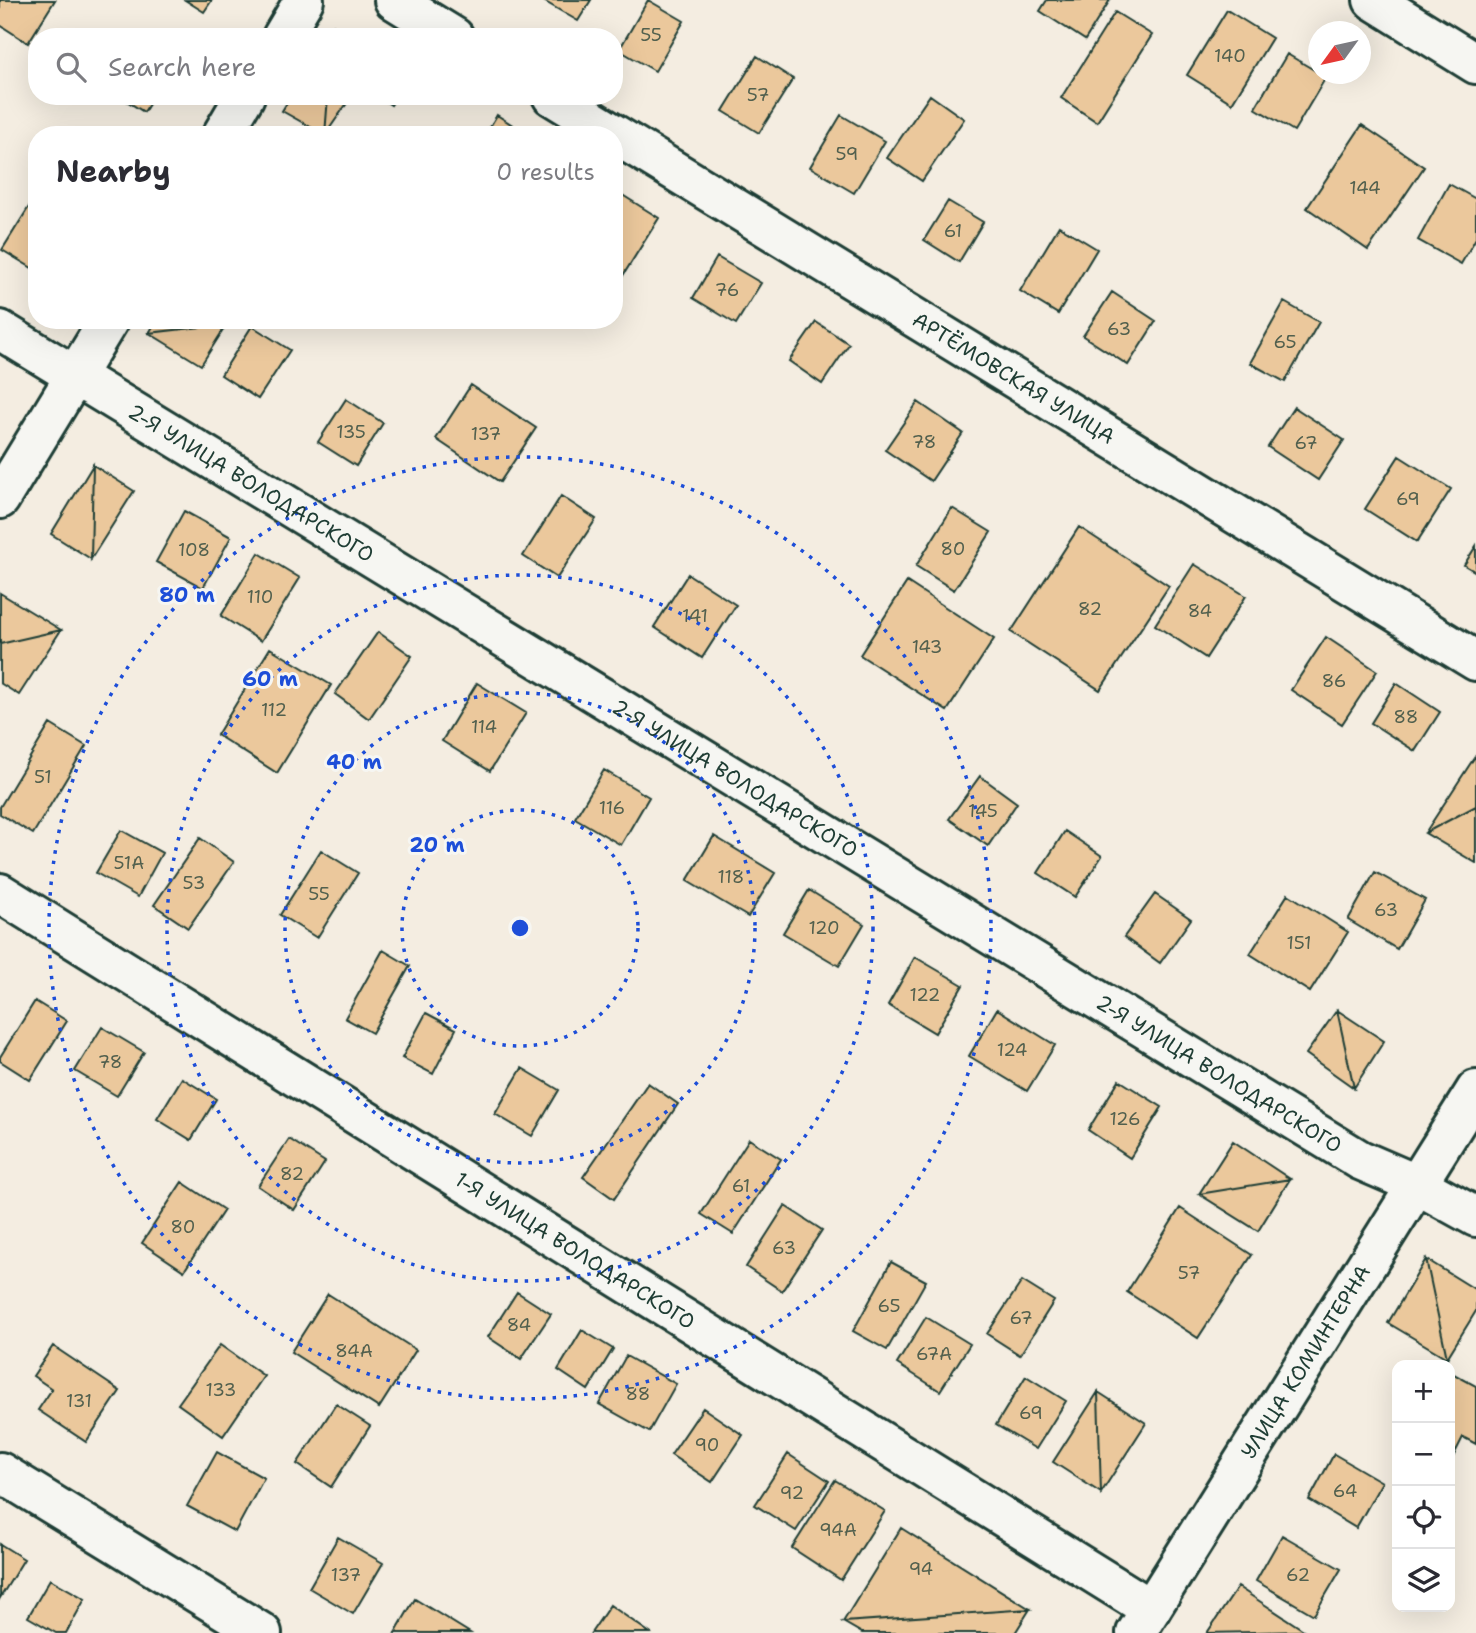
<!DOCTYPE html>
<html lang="en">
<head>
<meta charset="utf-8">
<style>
	:root { --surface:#fff; --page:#f7f7f7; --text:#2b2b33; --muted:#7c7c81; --line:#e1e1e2 }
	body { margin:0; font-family:"Shantell Sans",sans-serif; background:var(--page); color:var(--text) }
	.controls { position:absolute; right:21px; bottom:21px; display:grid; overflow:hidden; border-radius:14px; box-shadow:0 7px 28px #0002 }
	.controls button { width:63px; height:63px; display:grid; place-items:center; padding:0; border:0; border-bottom:2px solid var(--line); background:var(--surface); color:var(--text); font:35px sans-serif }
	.compass { position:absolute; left:1308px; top:21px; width:63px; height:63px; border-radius:50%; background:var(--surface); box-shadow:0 7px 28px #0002; rotate:237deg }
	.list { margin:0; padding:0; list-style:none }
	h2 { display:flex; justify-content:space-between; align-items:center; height:91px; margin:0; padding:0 28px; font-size:30px }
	h2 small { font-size:23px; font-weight:400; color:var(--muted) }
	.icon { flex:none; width:38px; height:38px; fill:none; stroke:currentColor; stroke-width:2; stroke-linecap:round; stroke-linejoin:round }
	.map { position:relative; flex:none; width:1476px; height:1633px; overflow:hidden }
	.search { position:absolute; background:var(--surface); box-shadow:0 7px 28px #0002; left:28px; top:28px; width:595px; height:77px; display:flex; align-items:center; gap:18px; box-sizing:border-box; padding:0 24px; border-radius:28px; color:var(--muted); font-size:26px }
	.panel { position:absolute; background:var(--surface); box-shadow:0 7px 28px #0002; left:28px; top:126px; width:595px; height:203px; border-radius:28px }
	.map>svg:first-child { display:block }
</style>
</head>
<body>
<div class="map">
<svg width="1476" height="1633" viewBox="0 0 1476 1633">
	<rect width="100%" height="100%" fill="#f4ede1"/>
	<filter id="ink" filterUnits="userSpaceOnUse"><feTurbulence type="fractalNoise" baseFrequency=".0143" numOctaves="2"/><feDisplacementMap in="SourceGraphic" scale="14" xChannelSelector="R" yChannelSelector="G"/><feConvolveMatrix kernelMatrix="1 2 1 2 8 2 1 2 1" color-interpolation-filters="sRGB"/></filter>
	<g filter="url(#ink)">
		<path fill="#ebc89c" stroke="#1f3d34" stroke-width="2" d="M0 0H55L28 43 0 25Z
			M185 0H212L204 12Z
			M542 0H591L578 21Z
			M648 0 684 21 655 71 619 50Z
			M1047 0H1110L1085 40 1040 11Z
			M1227 10 1272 38 1232 103 1187 75Z
			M1115 12 1152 35 1097 122 1061 98Z
			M334 26 351 37H333Z
			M1287 54 1326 77 1294 131 1255 108Z
			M757 56 793 79 759 133 723 111Z
			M930 95 964 119 922 181 887 158Z
			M119 96H154L144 112Z
			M291 96H328L325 135 282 111Z
			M328 96H352L325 135Z
			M378 96H397L391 105Z
			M497 115 528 135H485Z
			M841 115 885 141 854 193 810 167Z
			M1362 125 1424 167 1368 250 1307 208Z
			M1449 184 1476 199V238L1461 264 1418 240Z
			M616 191 659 218 622 277 614 272Z
			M37 194V271L2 250Z
			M948 201 983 222 959 262 924 240Z
			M1059 226 1097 249 1058 314 1020 291Z
			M717 257 761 283 736 324 693 298Z
			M1112 292 1156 321 1128 365 1083 336Z
			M1284 302 1319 322 1285 382 1250 363Z
			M157 320H222L227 324 149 333Z
			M816 322 849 344 822 384 789 361Z
			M227 324 201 365 149 333Z
			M252 326 290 350 258 399 221 375Z
			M471 385 536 428 500 482 436 439Z
			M346 399 383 423 356 466 318 442Z
			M918 402 963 433 931 481 885 450Z
			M1294 407 1344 440 1318 480 1268 447Z
			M1399 456 1451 489 1417 542 1365 509Z
			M93 465 91 559 51 534Z
			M93 465 134 491 91 559Z
			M561 496 596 519 557 578 523 556Z
			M952 508 991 532 954 590 916 566Z
			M184 511 231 537 203 588 156 562Z
			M1079 527 1169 586 1100 690 1011 632Z
			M1476 546V572L1464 565Z
			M259 553 300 578 261 641 221 616Z
			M1194 564 1246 596 1206 658 1155 625Z
			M688 574 736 605 702 658 654 627Z
			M907 582 994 639 947 711 860 655Z
			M0 593 61 630 0 644Z
			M61 630 19 695 0 683V644Z
			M378 632 412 656 369 719 335 694Z
			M1326 637 1377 671 1342 724 1291 690Z
			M270 648 331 685 277 773 217 735Z
			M477 683 526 713 490 771 442 741Z
			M1396 683 1440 712 1415 751 1371 723Z
			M50 724 86 746 33 834 0 814V807Z
			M1476 755V806L1425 833Z
			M604 770 649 797 621 845 575 818Z
			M980 776 1017 803 988 846 949 819Z
			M1476 806V863L1425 833Z
			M121 830 162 853 138 897 96 873Z
			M1065 831 1102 856 1075 897 1038 873Z
			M714 836 775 873 748 917 687 881Z
			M200 838 234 862 188 928 154 905Z
			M321 850 358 873 317 938 280 915Z
			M1375 872 1425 900 1397 949 1348 920Z
			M809 890 864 924 839 966 783 933Z
			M1155 894 1191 919 1160 963 1124 937Z
			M1288 894 1348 932 1310 992 1250 954Z
			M383 950 410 966 372 1033 345 1018Z
			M915 957 963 985 935 1033 888 1005Z
			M35 1001 67 1021 30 1080 0 1061V1057Z
			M997 1009 1055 1045 1027 1091 969 1056Z
			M1337 1010 1384 1041 1354 1088Z
			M1337 1010 1354 1088 1306 1054Z
			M426 1013 456 1029 433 1074 402 1058Z
			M102 1027 144 1052 117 1096 75 1071Z
			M522 1068 559 1090 532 1136 495 1114Z
			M182 1078 216 1099 191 1140 157 1119Z
			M1119 1080 1162 1107 1130 1158 1088 1130Z
			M648 1083 678 1104 614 1199 583 1177Z
			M289 1139 325 1162 294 1210 258 1186Z
			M749 1139 781 1159 733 1234 701 1214Z
			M1233 1141 1290 1179 1199 1194Z
			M1290 1179 1258 1231 1199 1194Z
			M182 1182 224 1210 184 1271 142 1243Z
			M785 1206 822 1230 782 1291 746 1267Z
			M1180 1208 1252 1255 1198 1338 1127 1292Z
			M1426 1259 1447 1358 1388 1323Z
			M1426 1259 1476 1290V1311L1447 1358Z
			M891 1262 926 1281 887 1350 853 1331Z
			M1022 1281 1054 1301 1020 1355 987 1334Z
			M517 1292 551 1314 521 1359 488 1337Z
			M328 1294 416 1350 379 1408 291 1352Z
			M926 1317 970 1344 940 1391 897 1364Z
			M582 1330 613 1349 588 1390 558 1370Z
			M220 1345 264 1376 223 1436 178 1404Z
			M53 1346 120 1391 86 1442 38 1410 52 1389 33 1376Z
			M626 1356 676 1384 649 1432 599 1404Z
			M1450 1372 1476 1386V1444L1463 1437 1450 1463Z
			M1026 1376 1066 1401 1036 1449 996 1425Z
			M1098 1392 1146 1423 1101 1493Z
			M1098 1392 1101 1493 1053 1462Z
			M336 1404 370 1426 331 1487 297 1464Z
			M703 1408 743 1435 712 1482 671 1455Z
			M217 1452 264 1478 235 1532 187 1506Z
			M788 1454 829 1481 796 1531 755 1505Z
			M1334 1454 1382 1482 1356 1528 1309 1500Z
			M835 1480 885 1511 841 1580 792 1548Z
			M901 1528 1030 1609 843 1622Z
			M1282 1535 1341 1569 1314 1615 1256 1581Z
			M338 1537 383 1563 353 1614 309 1588Z
			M0 1544 24 1559 0 1598Z
			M50 1579 85 1599 66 1633H56L28 1617Z
			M1238 1587 1305 1631 1207 1633Z
			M415 1599 470 1633H395Z
			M610 1605 650 1633H591Z
			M1030 1609 1015 1633H862L843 1622Z"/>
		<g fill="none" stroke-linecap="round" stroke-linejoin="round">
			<defs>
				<g id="minor">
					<path d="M394 0 454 37"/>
					<path d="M1373 0 1476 64"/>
					<path id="s1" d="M552 96 1476 661"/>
					<path id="s2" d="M0 330 1360 1160 1418 1185 1476 1217"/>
					<path id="s3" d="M0 893 1151 1609"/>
					<path d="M0 1472 262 1633"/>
					<path id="s4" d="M1136 1633 1476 1090"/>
				</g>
				<path id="secondary" d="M282 37 304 0
					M222 135 245 96
					M0 499 109 320"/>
			</defs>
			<use href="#minor" stroke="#1f3d34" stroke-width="44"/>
			<use href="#secondary" stroke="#1f3d34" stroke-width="44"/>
			<use href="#minor" stroke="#f6f6f2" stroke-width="38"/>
			<use href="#secondary" stroke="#f6f6f2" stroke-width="38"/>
		</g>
	</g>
	<g fill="none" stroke="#1d4ed8" stroke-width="3.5" stroke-dasharray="3.5 7">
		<circle cx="520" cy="928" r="118"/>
		<circle cx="520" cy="928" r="235"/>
		<circle cx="520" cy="928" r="353"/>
		<circle cx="520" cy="928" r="471"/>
	</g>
	<g text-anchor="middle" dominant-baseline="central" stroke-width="6" stroke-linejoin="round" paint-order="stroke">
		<g font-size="18" fill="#52604e">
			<text x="651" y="35">55</text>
			<text x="1230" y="56">140</text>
			<text x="758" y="95">57</text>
			<text x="847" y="154">59</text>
			<text x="1365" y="188">144</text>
			<text x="953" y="231">61</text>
			<text x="727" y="290">76</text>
			<text x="1119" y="329">63</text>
			<text x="1285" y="342">65</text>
			<text x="351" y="432">135</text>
			<text x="486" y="434">137</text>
			<text x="924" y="442">78</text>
			<text x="1306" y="443">67</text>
			<text x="1408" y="499">69</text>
			<text x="953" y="549">80</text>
			<text x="194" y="550">108</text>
			<text x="260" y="597">110</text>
			<text x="1090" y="609">82</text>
			<text x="1200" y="611">84</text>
			<text x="695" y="616">141</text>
			<text x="927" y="647">143</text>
			<text x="1334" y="681">86</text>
			<text x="274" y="710">112</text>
			<text x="1406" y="717">88</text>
			<text x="484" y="727">114</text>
			<text x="43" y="777">51</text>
			<text x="612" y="808">116</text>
			<text x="983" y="811">145</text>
			<text x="129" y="863">51А</text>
			<text x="731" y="877">118</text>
			<text x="194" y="883">53</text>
			<text x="319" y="894">55</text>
			<text x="1386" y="910">63</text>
			<text x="824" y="928">120</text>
			<text x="1299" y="943">151</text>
			<text x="925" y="995">122</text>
			<text x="1012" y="1050">124</text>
			<text x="110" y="1062">78</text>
			<text x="1125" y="1119">126</text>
			<text x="292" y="1174">82</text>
			<text x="741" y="1186">61</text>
			<text x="183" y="1227">80</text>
			<text x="784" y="1248">63</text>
			<text x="1189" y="1273">57</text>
			<text x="889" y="1306">65</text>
			<text x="1021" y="1318">67</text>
			<text x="519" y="1325">84</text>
			<text x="354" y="1351">84А</text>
			<text x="934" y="1354">67А</text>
			<text x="221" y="1390">133</text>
			<text x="638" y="1394">88</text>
			<text x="79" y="1401">131</text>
			<text x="1031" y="1413">69</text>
			<text x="707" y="1445">90</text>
			<text x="1345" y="1491">64</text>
			<text x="792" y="1493">92</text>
			<text x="838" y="1530">94А</text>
			<text x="921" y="1569">94</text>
			<text x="346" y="1575">137</text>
			<text x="1298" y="1575">62</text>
		</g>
		<g font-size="21" fill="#1f3d34" stroke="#f6f6f2">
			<text stroke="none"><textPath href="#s1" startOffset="541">АРТЁМОВСКАЯ УЛИЦА</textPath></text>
			<text stroke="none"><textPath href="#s2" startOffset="294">2-Я УЛИЦА ВОЛОДАРСКОГО</textPath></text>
			<text stroke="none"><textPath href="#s2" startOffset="861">2-Я УЛИЦА ВОЛОДАРСКОГО</textPath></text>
			<text stroke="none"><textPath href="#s2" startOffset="1428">2-Я УЛИЦА ВОЛОДАРСКОГО</textPath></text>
			<text stroke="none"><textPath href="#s3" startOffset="677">1-Я УЛИЦА ВОЛОДАРСКОГО</textPath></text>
			<text stroke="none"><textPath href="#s4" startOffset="320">УЛИЦА КОМИНТЕРНА</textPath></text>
		</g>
	</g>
	<circle cx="520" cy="928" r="10" fill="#1d4ed8" stroke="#f6f6f2" stroke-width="3.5"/>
	<g font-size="21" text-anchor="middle" font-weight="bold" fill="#1d4ed8" stroke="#f6f6f2" stroke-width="6" stroke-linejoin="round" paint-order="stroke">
		<text x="187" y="602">80 m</text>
		<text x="270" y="686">60 m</text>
		<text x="354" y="769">40 m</text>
		<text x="437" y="852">20 m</text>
	</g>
</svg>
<div class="controls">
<button>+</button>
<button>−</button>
<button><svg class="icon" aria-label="locate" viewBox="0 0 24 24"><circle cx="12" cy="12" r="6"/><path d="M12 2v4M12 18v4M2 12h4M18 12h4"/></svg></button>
<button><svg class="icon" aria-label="layers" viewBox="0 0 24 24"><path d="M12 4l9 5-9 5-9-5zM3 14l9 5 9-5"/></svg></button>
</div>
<svg class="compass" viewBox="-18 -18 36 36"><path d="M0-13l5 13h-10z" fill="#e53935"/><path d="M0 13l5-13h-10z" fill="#7c7c81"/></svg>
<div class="search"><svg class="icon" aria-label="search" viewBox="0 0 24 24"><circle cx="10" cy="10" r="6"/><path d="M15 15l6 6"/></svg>Search here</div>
<section class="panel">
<h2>Nearby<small>0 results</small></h2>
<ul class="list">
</ul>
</section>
</div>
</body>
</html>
